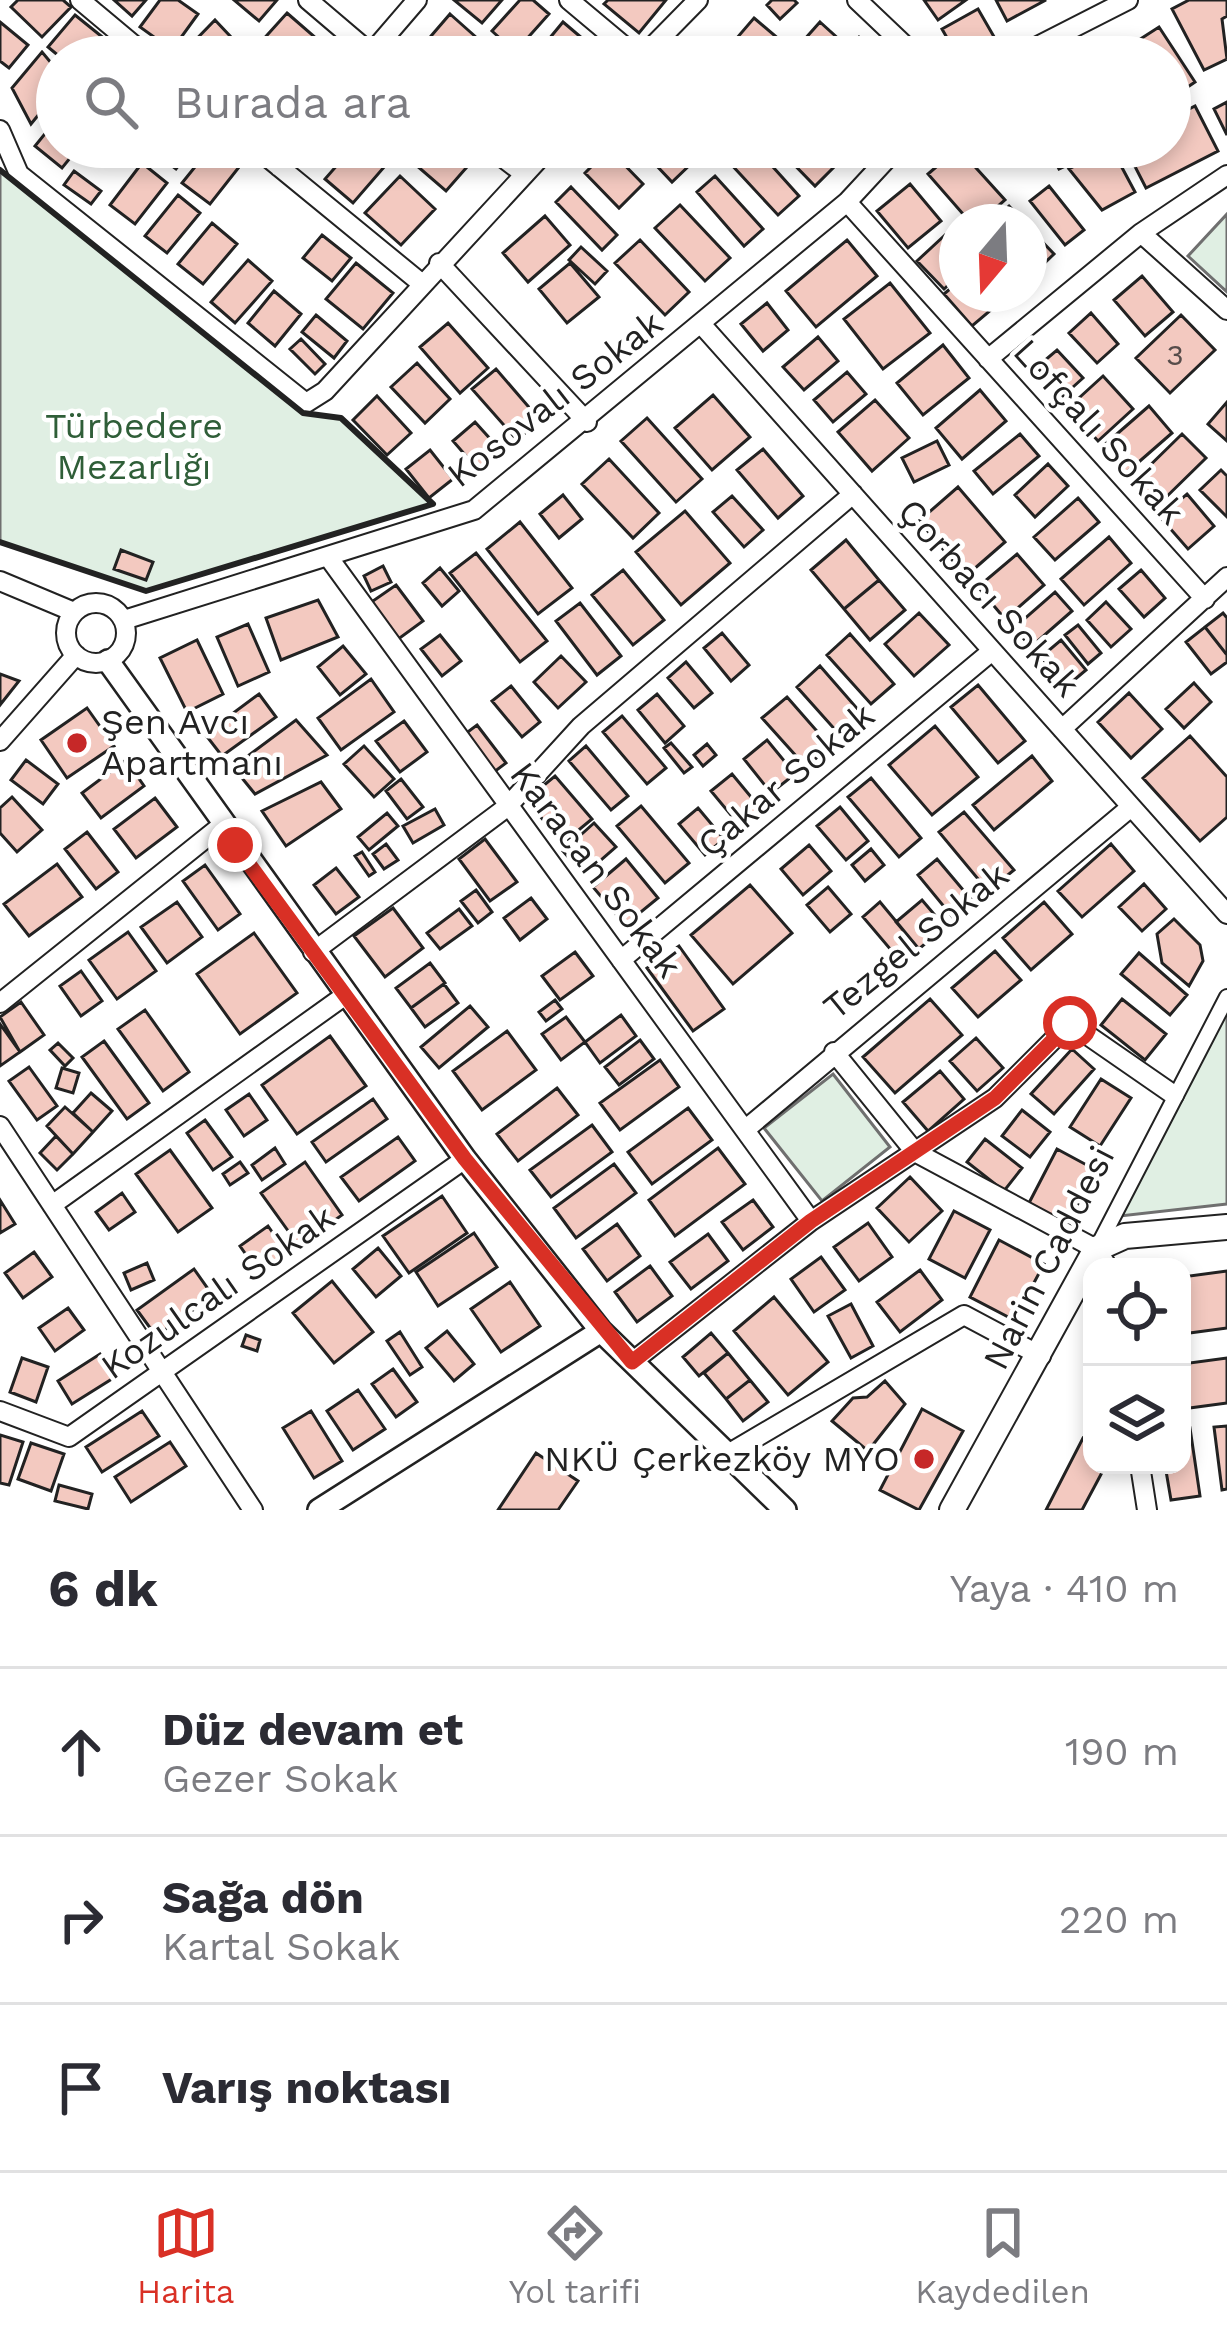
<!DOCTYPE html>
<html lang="tr">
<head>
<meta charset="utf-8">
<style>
	:root { --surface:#fff; --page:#f2f2f3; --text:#2b2b33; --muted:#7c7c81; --line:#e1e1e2; --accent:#d93025 }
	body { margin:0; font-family:"Work Sans",sans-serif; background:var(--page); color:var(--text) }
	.controls { position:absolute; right:36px; bottom:36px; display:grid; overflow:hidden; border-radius:24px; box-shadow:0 6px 18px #0003 }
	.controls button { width:108px; height:108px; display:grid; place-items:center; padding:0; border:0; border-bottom:3px solid var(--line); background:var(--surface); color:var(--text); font:60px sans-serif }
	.compass { position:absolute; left:939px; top:204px; width:108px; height:108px; border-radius:50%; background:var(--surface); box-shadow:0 6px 18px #0003; rotate:199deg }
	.stop { position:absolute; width:36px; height:36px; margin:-27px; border:9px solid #d93025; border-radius:50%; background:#fff }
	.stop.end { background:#d93025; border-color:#fff; box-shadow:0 3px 12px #0008 }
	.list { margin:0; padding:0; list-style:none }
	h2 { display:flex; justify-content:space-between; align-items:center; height:156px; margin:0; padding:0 48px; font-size:51px }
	h2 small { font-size:39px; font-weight:400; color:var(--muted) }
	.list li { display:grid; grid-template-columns:78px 1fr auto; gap:36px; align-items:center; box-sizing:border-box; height:168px; padding:0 48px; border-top:3px solid var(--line) }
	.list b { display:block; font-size:45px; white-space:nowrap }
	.list p { margin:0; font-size:39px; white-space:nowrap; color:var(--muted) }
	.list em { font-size:39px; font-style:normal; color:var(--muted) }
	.icon { flex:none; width:66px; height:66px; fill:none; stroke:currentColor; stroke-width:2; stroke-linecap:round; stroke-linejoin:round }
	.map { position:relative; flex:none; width:1227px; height:1510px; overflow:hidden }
	.search { position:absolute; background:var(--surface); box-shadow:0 6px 18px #0003; left:36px; right:36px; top:36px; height:132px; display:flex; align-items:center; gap:30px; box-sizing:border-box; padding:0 42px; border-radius:66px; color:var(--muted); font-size:45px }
	.sheet { height:660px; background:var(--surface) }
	nav { display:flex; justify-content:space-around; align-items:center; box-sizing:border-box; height:168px; border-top:3px solid var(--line); background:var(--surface); font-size:33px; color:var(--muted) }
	nav a { display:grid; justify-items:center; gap:6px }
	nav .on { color:var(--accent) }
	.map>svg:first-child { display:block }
</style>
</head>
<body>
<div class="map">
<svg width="1227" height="1510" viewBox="0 0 1227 1510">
	<rect width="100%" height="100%" fill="#fff"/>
	<path fill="#e0efe3" stroke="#6f6f6f" stroke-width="3" d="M0 170 303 413 341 418 433 504 146 591 0 542Z
		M1227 214V292L1188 256Z
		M1227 1009V1204L1120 1216Z
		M833 1074 890 1147 822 1201 764 1128Z"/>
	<path fill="#f3c9c0" stroke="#222" stroke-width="3" d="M18 0H63L71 7 42 37 11 7Z
		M114 0H146L132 16Z
		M160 0H178L198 14 172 50 140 27Z
		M234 0H277L259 21Z
		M454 0H502L482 23Z
		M520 0H533L549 14 515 52 492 31Z
		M608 0H666L639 33 604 4Z
		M772 0H794L797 3 780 19 767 5Z
		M924 0H966L938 20Z
		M996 0H1046L1007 21Z
		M1189 0H1227V16L1222 19 1227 59 1204 70 1172 9Z
		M978 9 997 42 970 57H958L942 29Z
		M287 13 324 45 313 57H275L260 43Z
		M450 14 477 38 460 57H413Z
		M75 15 111 44 100 57H60L48 47Z
		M754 18 800 57H756L736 39Z
		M215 20 230 36 208 57H179Z
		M0 22 28 45 9 68 0 61Z
		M563 22 596 50 590 57H534Z
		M820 22 843 43 831 57 804 40Z
		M1159 27 1195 82 1170 99V57H1135L1128 47Z
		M859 37 881 57H840Z
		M727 43 739 57H711Z
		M42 52 57 70V92L31 124 12 88Z
		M1227 102V135L1214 109Z
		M1195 106 1218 151 1146 188 1125 147H1170V119Z
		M57 119V147H79L62 168 35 146Z
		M155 147H193L176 169 152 151Z
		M211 147H223L243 162 210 204 182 183Z
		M353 147H362L385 166 353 203 325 179Z
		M419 147H459L473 160 446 191 409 159Z
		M639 147H684L696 159 672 182Z
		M745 147H755L799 196 778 215 729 162Z
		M777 147H830L842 159 815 186Z
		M1048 147H1071L1078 160 1059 169Z
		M1111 147 1135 192 1102 210 1069 169Z
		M958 148 1005 200 980 222H970L928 174Z
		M609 149 643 184 619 208 585 173Z
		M142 163 167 183 135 224 110 205Z
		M74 171 101 191 91 204 64 185Z
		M400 176 435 209 401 245 365 213Z
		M715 176 763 229 744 246 697 192Z
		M910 184 941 221 908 248 877 211Z
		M1049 186 1084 230 1065 245 1030 201Z
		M571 187 617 235 602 250 556 202Z
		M178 195 200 213 167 253 145 236Z
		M680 205 730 258 705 281 655 228Z
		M1009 206 1024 222H992Z
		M545 216 570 245 528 282 503 253Z
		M212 223 237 244 203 284 178 264Z
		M1029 228 1054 254 1029 278Z
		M322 235 351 258 332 281 303 258Z
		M945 235 957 248V277L944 289 917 261Z
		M640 240 689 292 665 315 615 263Z
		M847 240 877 276 816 327 786 291Z
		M581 247 607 271 595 284 569 260Z
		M248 260 272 281 235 323 211 302Z
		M356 263 393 293 363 329 326 299Z
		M570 263 599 297 567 323 539 289Z
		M1142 276 1173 312 1145 336 1114 300Z
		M890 283 930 333 883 369 844 319Z
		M957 283V294H999L1004 299 972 326 944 294Z
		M274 291 301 314 275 346 248 323Z
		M767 303 788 330 763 351 741 324Z
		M1091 313 1118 344 1097 363 1069 333Z
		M316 315 347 341 334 358 302 332Z
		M1181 315 1215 350 1170 393 1136 358Z
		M448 323 488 368 460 393 420 347Z
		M818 337 838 361 804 390 783 367Z
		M301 339 325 364 315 374 290 349Z
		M943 345 969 378 923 415 897 383Z
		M1057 350 1083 378 1063 396 1037 367Z
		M417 363 450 399 425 423 391 387Z
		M496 369 540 420 517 440 472 389Z
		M847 372 866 394 833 422 814 400Z
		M1103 376 1133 409 1098 441 1068 408Z
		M980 390 1006 421 962 459 936 428Z
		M713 395 750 437 712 470 675 428Z
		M377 396 411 433 387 455 353 420Z
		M875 400 909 438 872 471 838 432Z
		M1227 402V441L1208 424Z
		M1149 406 1172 433 1125 474 1102 447Z
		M647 418 702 479 676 502 621 441Z
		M475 422 502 452 480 472 453 441Z
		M1020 434 1039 456 993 494 974 471Z
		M1182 434 1206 458 1156 507 1132 483Z
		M937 441 949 465 914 482 902 458Z
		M763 449 803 496 778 518 737 470Z
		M430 450 453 479 429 498 406 469Z
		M609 459 659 513 633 538 582 484Z
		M1048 464 1068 486 1035 517 1015 495Z
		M1221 470 1227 476V517L1200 490Z
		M958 487 1005 542 966 576 919 521Z
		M1187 494 1214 526 1188 549 1160 517Z
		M563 495 582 519 559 538 540 514Z
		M732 496 763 530 744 547 713 512Z
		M1078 498 1099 522 1055 560 1034 537Z
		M685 511 730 563 681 605 636 552Z
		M520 522 572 588 538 614 487 549Z
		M1109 537 1131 563 1084 605 1061 579Z
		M846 540 879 580 844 609 811 570Z
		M121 550 153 562 146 580 114 569Z
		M476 553 547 641 520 662 450 573Z
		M1017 554 1044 585 1005 619 978 587Z
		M383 566 391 582 371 591 364 576Z
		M440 568 459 591 442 606 423 583Z
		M623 570 664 620 633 645 592 595Z
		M1141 570 1165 598 1144 617 1119 589Z
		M879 580 905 610 870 640 844 609Z
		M396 585 423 621 397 640 370 603Z
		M1055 592 1072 611 1031 647 1014 628Z
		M318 600 338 637 281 660 266 618Z
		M1106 602 1131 629 1111 647 1087 620Z
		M580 603 621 656 597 675 556 621Z
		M919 613 949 645 914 676 885 644Z
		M1223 613 1227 618V655L1205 627Z
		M248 624 269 672 238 686 217 637Z
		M1078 625 1101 653 1088 664 1065 635Z
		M1205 627 1227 655V662L1211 674 1186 642Z
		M722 633 749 665 731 681 704 648Z
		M850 634 894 684 871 704 827 655Z
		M440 635 461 661 442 676 421 649Z
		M197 640 223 694 187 712 160 658Z
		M1061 640 1086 670 1066 687 1041 657Z
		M343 646 366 674 340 695 318 667Z
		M561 656 586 682 558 708 534 682Z
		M686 662 712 693 694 708 668 678Z
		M820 666 861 713 838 733 797 687Z
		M0 674 19 681 0 705Z
		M371 679 394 712 341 750 318 718Z
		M1194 683 1211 702 1184 728 1166 709Z
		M978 685 1025 741 998 763 951 707Z
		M511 686 540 722 522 737 492 701Z
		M1129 693 1162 729 1131 758 1098 722Z
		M259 694 276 717 222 756 205 734Z
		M657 694 684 726 665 743 638 710Z
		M787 697 830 746 806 767 762 718Z
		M87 708 114 746 67 778 41 740Z
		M622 716 666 768 647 784 603 732Z
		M296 720 327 755 255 794 233 767Z
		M404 721 427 752 400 772 376 741Z
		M477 725 506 763 494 772 465 734Z
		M935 726 978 777 932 815 889 765Z
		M1190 736 1227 777V817L1200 841 1143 778Z
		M767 740 795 774 771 793 744 759Z
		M671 743 692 767 684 773 664 748Z
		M707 744 716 755 703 766 694 755Z
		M364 746 394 779 374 797 344 764Z
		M586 746 628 796 611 810 569 761Z
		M1032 756 1052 781 994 830 973 805Z
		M26 760 58 784 43 804 11 780Z
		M126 760 144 786 101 818 82 793Z
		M732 774 761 809 740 826 711 791Z
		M555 776 592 819 563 843 526 800Z
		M871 778 921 838 899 857 848 797Z
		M401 779 423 807 407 819 386 791Z
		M321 782 341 809 286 846 262 811Z
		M12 797 42 830 17 852 0 833V808Z
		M155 798 177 827 136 858 114 829Z
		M641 806 689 863 665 883 617 826Z
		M840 807 868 841 846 860 817 826Z
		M698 808 724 839 705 855 679 824Z
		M435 809 444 825 413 843 403 826Z
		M964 812 1014 870 988 891 939 832Z
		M387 813 398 826 369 850 358 837Z
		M594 823 616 847 584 875 563 851Z
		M87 832 118 872 96 889 65 849Z
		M485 839 517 882 490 901 459 859Z
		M386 844 398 860 384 869 373 854Z
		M1111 844 1134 871 1082 917 1058 891Z
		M809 845 831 871 803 895 781 869Z
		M871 849 884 865 865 881 852 865Z
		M362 852 375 872 369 876 355 856Z
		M626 859 658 898 625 925 593 887Z
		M937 859 975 904 955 920 918 875Z
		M57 864 82 897 29 936 4 904Z
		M205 865 240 914 218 930 183 881Z
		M336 868 359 897 336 914 314 885Z
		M1144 884 1166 909 1142 931 1119 907Z
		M750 885 792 933 733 984 691 935Z
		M828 887 851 914 830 932 807 905Z
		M476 890 492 912 478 923 461 901Z
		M531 898 547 919 520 940 504 918Z
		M922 900 945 927 919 949 896 922Z
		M177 902 202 937 167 963 141 927Z
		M880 902 919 949 902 963 863 917Z
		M1044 902 1072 934 1031 970 1003 938Z
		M393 908 423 948 385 977 354 936Z
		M459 909 472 926 440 949 427 933Z
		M1174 919 1200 945 1203 961 1189 986 1162 963 1157 934Z
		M128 932 156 971 117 999 89 960Z
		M254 933 297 993 240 1034 197 974Z
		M679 946 724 1009 693 1031 647 968Z
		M995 951 1021 980 978 1017 952 988Z
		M575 952 593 976 560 1000 542 976Z
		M1139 953 1187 995 1170 1015 1121 974Z
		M430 963 445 983 411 1008 396 988Z
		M81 971 102 1001 81 1016 60 986Z
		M444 984 458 1003 425 1027 411 1008Z
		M930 999 962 1035 895 1093 863 1057Z
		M1122 999 1166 1034 1145 1060 1101 1025Z
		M555 1000 562 1009 546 1021 539 1012Z
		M21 1002 44 1035 20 1052 0 1017Z
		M470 1006 488 1027 439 1068 421 1047Z
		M145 1010 189 1072 163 1091 118 1029Z
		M621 1015 636 1036 600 1063 585 1042Z
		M566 1017 585 1042 561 1060 542 1034Z
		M0 1024 20 1052 0 1066Z
		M507 1031 536 1070 482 1110 453 1071Z
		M330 1036 366 1086 297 1134 262 1085Z
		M976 1038 1003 1068 977 1091 950 1061Z
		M640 1040 654 1059 619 1085 605 1067Z
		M104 1041 149 1103 127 1119 82 1057Z
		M58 1043 73 1058 65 1066 50 1050Z
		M1072 1049 1094 1069 1054 1114 1031 1094Z
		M660 1060 679 1087 620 1130 600 1103Z
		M29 1067 57 1106 37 1120 9 1081Z
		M62 1068 79 1073 73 1093 56 1088Z
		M940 1071 964 1099 928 1131 903 1102Z
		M1101 1079 1131 1098 1100 1146 1070 1127Z
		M557 1088 578 1115 518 1161 497 1134Z
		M91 1093 112 1111 93 1132 73 1113Z
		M249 1094 267 1120 244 1136 226 1110Z
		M373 1099 387 1119 326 1162 312 1142Z
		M65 1107 93 1132 73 1154 47 1126Z
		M688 1108 712 1140 652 1184 628 1152Z
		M1022 1110 1050 1132 1030 1157 1002 1136Z
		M205 1120 232 1157 213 1170 187 1133Z
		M592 1125 612 1152 551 1197 530 1170Z
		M56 1136 73 1154 57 1170 40 1153Z
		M398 1137 415 1161 359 1201 341 1177Z
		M985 1139 1022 1168 1004 1191 967 1162Z
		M275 1148 285 1164 262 1180 252 1165Z
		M718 1148 745 1184 675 1236 649 1200Z
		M1057 1149 1096 1170 1067 1224 1029 1203Z
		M170 1150 212 1208 178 1232 136 1174Z
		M240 1162 248 1173 230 1185 223 1174Z
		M305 1162 342 1215 299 1246 261 1193Z
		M614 1164 636 1193 576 1238 554 1208Z
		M910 1177 942 1211 909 1242 877 1208Z
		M122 1193 135 1212 109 1230 96 1212Z
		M442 1196 467 1233 409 1273 383 1236Z
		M0 1200 15 1224 0 1233Z
		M753 1200 773 1227 743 1250 722 1222Z
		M954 1211 990 1230 965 1278 929 1259Z
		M868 1223 892 1257 859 1281 834 1247Z
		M617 1224 640 1256 607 1281 583 1249Z
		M268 1226 287 1253 259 1273 240 1246Z
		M474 1233 497 1267 438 1306 416 1272Z
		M708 1234 728 1261 691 1289 670 1262Z
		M999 1240 1044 1264 1014 1320 970 1297Z
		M378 1248 401 1276 376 1297 353 1269Z
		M34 1252 52 1277 23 1298 5 1273Z
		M821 1257 845 1290 814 1312 791 1279Z
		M147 1263 154 1280 131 1290 124 1273Z
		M650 1266 672 1296 637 1322 615 1292Z
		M194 1269 213 1296 156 1336 137 1310Z
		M920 1270 942 1300 900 1332 877 1302Z
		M1227 1271V1328L1182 1334V1277Z
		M332 1281 373 1332 334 1363 293 1313Z
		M510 1282 540 1326 501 1352 471 1309Z
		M774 1297 828 1362 788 1395 734 1331Z
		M851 1304 873 1346 851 1358 828 1316Z
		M68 1308 84 1330 55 1351 39 1328Z
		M447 1331 474 1364 454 1381 426 1348Z
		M400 1332 422 1367 410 1375 387 1341Z
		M711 1333 728 1353 699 1376 683 1357Z
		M246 1335 260 1340 257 1351 242 1346Z
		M728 1353 750 1380 726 1399 704 1373Z
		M100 1354 115 1377 72 1404 58 1381Z
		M22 1358 48 1367 36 1402 10 1392Z
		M1227 1358V1403L1182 1409V1364Z
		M393 1369 417 1402 396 1417 372 1384Z
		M750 1380 768 1402 743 1421 726 1399Z
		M885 1381 905 1404 868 1451 832 1421 853 1398 867 1397Z
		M358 1390 385 1429 353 1450 327 1411Z
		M922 1409 963 1431 919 1510 880 1490Z
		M142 1411 159 1436 102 1472 86 1447Z
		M311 1411 342 1461 314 1478 283 1428Z
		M1227 1426V1489L1222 1490 1214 1427Z
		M1190 1428 1200 1496 1171 1500 1165 1465H1182V1429Z
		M0 1435 23 1442 9 1485 0 1483Z
		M1083 1438 1092 1443V1465H1106L1082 1510H1046Z
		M170 1442 186 1466 131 1502 115 1477Z
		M31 1443 64 1454 51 1491 18 1479Z
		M536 1453 578 1481 558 1510H498Z
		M59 1485 92 1494 88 1509 55 1501Z"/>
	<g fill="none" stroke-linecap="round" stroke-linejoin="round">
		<defs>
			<path id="pedestrian" d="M1099 1244 1227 997"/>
			<path id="minor" d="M80 0 148 57
				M308 0 375 57
				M569 0 637 57
				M857 0 917 57
				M368 57 417 0
				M642 57 698 0
				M1016 57 1128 0
				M0 130 19 174 306 403 325 391 550 147
				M255 147 421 283
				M489 147 523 173
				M279 167 295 147
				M847 202 1205 599
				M1141 233 1227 310
				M439 263 587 422
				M702 325 1227 914
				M988 359 1141 233 1227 175
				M329 558 811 1221
				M0 581 74 612
				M66 633a30 30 0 1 1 60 0a30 30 0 1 1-60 0Z
				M124 620 474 510 847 202 898 147
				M1062 729 1227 577
				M0 741 76 655
				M313 952 507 807 581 726 853 494
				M621 960 992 651
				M0 1003 221 826
				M834 1052 915 1152 1096 1249 1108 1267
				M0 1126 253 1510
				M746 1129 1131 807
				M52 1205 347 994
				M632 1362 811 1221 995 1098 1070 1023 1174 1095
				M0 1411 69 1437 465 1159
				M728 1454 964 1315 1041 1356
				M1140 1465 1147 1510"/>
			<path id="tertiary" d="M108 661 465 1159 601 1331 785 1510
				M319 1510 601 1331"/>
			<path id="secondary" d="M952 1510 1096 1249 1125 1236 1227 1227"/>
		</defs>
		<use href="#pedestrian" stroke="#222" stroke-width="18"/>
		<use href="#minor" stroke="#222" stroke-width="22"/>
		<use href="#tertiary" stroke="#222" stroke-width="26"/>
		<use href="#secondary" stroke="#222" stroke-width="28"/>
		<use href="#pedestrian" stroke="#fff" stroke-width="14"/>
		<use href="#minor" stroke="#fff" stroke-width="18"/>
		<use href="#tertiary" stroke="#fff" stroke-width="21"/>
		<use href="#secondary" stroke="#fff" stroke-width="24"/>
		<path stroke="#222" stroke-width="6" d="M0 170 303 413 341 418 433 504 146 591 0 542"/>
	</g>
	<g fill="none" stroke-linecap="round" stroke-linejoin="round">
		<path stroke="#d93025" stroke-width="15" d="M235 845 465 1159 632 1362 811 1221 995 1098 1070 1023"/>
	</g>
	<g fill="#c62828" stroke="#fff" stroke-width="4.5">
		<circle cx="77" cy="743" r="12"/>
		<circle cx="924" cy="1459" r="12"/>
	</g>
	<g text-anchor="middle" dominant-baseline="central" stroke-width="9" stroke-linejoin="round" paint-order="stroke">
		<g font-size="30" fill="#564c4a">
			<text x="1175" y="354">3</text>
		</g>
		<g font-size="36" fill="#222" stroke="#fff">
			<text transform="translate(555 399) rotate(-38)">Kosovalı Sokak</text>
			<text transform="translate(1099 432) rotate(48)">Lofçalı Sokak</text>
			<text transform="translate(989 598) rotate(48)">Çorbacı Sokak</text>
			<text transform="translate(786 780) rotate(-40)">Çakar Sokak</text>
			<text transform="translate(596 870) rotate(53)">Karacan Sokak</text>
			<text transform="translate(916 941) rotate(-39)">Tezgel Sokak</text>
			<text transform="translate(1049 1258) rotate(-63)">Narin Caddesi</text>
			<text transform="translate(218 1292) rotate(-35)">Kozulcalı Sokak</text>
		</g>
		<g font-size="36" fill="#2f5e38" stroke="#fff">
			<text x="134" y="426">Türbedere<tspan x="134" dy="41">Mezarlığı</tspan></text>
		</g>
		<g font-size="36" fill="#222" stroke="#fff" text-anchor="start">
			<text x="101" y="722">Şen Avcı<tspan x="101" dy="41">Apartmanı</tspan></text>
			<text x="900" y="1459" text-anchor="end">NKÜ Çerkezköy MYO</text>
		</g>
	</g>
</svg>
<div class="controls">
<button><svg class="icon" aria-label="locate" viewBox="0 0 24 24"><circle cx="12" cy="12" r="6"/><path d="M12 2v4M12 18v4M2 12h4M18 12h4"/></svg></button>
<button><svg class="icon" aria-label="layers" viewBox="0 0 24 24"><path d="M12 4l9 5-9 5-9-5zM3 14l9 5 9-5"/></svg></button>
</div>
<svg class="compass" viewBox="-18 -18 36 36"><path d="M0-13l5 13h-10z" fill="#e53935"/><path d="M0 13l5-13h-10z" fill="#7c7c81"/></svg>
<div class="stop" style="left:1070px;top:1023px"></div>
<div class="stop end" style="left:235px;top:845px"></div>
<div class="search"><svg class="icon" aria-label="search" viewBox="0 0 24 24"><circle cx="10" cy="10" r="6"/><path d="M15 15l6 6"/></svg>Burada ara</div>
</div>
<section class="sheet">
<h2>6 dk<small>Yaya · 410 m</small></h2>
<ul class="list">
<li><svg class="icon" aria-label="ahead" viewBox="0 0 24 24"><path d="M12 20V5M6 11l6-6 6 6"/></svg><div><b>Düz devam et</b><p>Gezer Sokak</p></div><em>190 m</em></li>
<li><svg class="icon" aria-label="right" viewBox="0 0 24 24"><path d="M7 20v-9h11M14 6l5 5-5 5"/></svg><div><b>Sağa dön</b><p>Kartal Sokak</p></div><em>220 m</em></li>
<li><svg class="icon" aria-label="arrive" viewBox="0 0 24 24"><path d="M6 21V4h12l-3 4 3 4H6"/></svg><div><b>Varış noktası</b></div></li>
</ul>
</section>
<nav>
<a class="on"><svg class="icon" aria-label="map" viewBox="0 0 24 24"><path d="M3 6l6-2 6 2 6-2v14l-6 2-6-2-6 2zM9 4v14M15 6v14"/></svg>Harita</a>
<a><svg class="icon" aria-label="directions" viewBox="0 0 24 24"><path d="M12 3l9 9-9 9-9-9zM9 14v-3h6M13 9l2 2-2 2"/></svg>Yol tarifi</a>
<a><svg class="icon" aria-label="saved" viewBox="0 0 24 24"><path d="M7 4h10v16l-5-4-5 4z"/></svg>Kaydedilen</a>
</nav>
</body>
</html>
